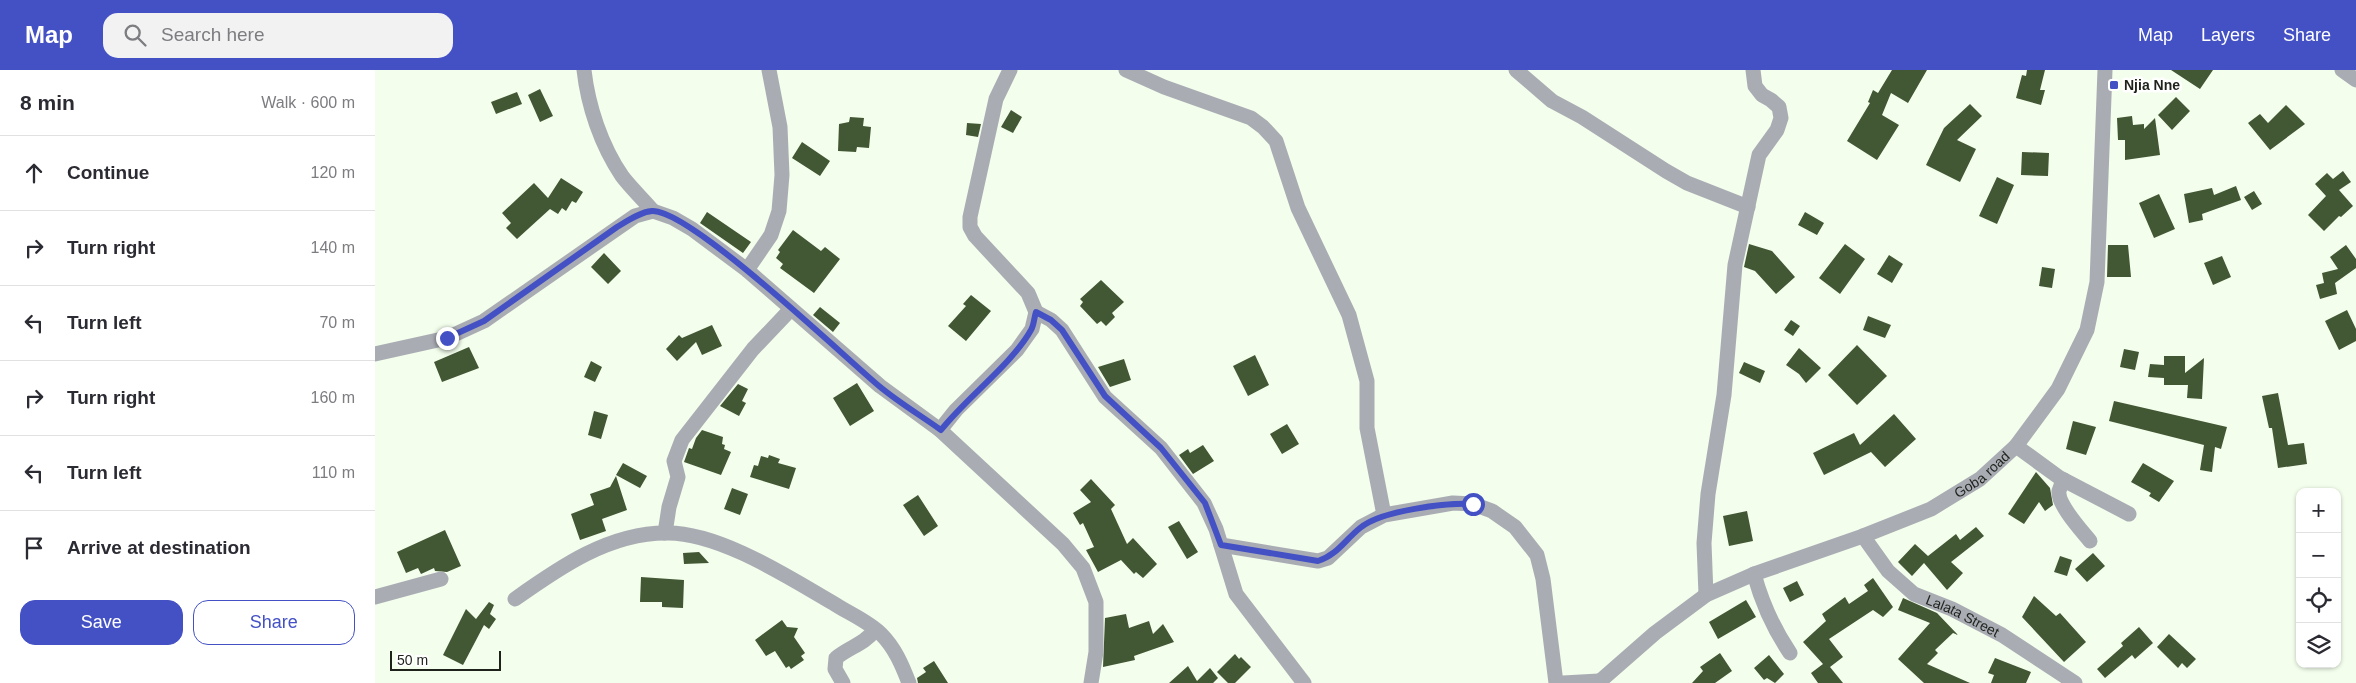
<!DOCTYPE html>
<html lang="en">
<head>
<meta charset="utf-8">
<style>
	:root { --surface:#fff; --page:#f2f2f3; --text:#2b2b33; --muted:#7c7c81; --line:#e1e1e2; --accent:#4351c5 }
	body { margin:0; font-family:Helvetica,sans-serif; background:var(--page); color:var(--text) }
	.controls { position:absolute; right:15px; bottom:15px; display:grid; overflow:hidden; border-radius:10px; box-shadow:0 1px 4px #0004 }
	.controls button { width:45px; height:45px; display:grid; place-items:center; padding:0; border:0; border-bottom:1px solid var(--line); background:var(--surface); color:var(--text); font:25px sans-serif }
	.scale { position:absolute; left:15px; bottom:12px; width:111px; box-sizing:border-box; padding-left:5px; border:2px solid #1e221b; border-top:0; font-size:14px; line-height:18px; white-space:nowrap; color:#1e221b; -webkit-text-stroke:4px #fff; paint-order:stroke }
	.stop { position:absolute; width:15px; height:15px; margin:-11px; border:4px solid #4351c5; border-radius:50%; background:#fff }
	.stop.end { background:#4351c5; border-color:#fff; box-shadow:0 1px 5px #0008 }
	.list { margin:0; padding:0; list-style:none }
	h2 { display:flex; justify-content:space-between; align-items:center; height:65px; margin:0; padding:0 20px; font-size:21px }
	h2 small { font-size:16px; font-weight:400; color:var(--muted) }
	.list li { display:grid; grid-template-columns:32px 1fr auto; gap:15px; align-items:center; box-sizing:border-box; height:75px; padding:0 20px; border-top:1px solid var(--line) }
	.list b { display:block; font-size:19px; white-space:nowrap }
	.list em { font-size:16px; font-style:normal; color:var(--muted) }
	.actions { display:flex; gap:10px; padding:15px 20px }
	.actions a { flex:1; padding:11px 0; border:1px solid var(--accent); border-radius:15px; text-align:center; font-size:18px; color:var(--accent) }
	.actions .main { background:var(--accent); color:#fff }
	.icon { flex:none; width:28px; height:28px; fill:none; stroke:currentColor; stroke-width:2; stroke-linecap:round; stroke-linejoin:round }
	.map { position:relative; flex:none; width:1981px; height:613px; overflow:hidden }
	header { display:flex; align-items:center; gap:30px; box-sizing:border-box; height:70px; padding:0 25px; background:var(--accent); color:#fff }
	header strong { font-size:24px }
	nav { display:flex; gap:28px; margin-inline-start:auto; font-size:18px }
	.search { width:350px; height:45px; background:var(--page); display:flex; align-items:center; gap:12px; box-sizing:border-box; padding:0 18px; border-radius:15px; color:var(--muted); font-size:19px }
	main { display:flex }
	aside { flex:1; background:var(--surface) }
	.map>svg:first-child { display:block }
</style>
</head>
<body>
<header>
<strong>Map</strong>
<div class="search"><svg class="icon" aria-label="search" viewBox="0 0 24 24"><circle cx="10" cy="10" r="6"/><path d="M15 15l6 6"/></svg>Search here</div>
<nav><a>Map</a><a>Layers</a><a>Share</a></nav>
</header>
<main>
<aside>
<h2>8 min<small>Walk · 600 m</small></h2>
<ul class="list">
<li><svg class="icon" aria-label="ahead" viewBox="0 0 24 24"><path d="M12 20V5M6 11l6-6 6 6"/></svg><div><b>Continue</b></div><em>120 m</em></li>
<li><svg class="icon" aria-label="right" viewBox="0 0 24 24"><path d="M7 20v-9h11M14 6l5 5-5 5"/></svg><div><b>Turn right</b></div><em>140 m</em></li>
<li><svg class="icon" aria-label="left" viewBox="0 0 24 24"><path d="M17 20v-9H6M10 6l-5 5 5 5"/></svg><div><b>Turn left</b></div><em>70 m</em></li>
<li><svg class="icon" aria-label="right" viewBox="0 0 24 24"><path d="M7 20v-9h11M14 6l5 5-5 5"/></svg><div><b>Turn right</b></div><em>160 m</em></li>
<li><svg class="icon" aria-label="left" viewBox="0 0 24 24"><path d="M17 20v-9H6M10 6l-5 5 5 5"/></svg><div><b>Turn left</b></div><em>110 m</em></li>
<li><svg class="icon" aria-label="arrive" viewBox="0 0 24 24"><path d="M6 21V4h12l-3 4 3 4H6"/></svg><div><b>Arrive at destination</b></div></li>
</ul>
<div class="actions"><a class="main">Save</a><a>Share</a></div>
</aside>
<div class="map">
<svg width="1981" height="613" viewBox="0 0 1981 613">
	<rect width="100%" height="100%" fill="#f3feec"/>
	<path fill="#425733" d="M1517 0H1552L1533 33 1516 23 1507 45 1524 55 1502 90 1472 71 1495 33 1493 32 1498 20 1503 23Z
		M1652 0H1670L1665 20H1670L1666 35 1641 28 1647 5 1651 6Z
		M1796 0H1838L1825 19Z
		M165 19 178 46 165 52 153 25Z
		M142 22 147 34 121 44 116 32Z
		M1801 27 1815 41 1797 60 1783 45Z
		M1595 34 1607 46 1582 70 1601 79 1585 112 1551 95 1569 58Z
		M1911 35 1930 54 1895 80 1873 53 1885 44 1893 53Z
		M636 40 647 47 638 63 626 57Z
		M1757 46 1758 55 1769 54V59L1780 48 1785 85 1750 90V70H1743L1742 48Z
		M475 47 489 48 488 56 496 57 494 78 482 77 481 82 463 81 464 54 474 52Z
		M592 53 606 54 603 67 591 65Z
		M427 72 455 91 445 106 417 88Z
		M1647 82 1674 83 1673 106 1646 105Z
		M1968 101 1976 112 1964 120 1978 136 1966 147 1964 146 1949 161 1933 145 1951 126 1940 114 1952 103 1958 109Z
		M1622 107 1639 115 1622 154 1604 146Z
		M186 108 208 122 201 133 197 131 191 141 187 138 183 144 175 139 142 169 131 158 136 153 127 143 159 113 173 128Z
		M1861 116 1866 130 1827 144 1828 150 1814 153 1809 124 1837 118 1839 125Z
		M1879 121 1887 134 1877 140 1869 127Z
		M1784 124 1800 159 1779 168 1764 133Z
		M332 142 376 172 368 183 325 153Z
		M1430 142 1449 153 1442 165 1423 155Z
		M418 160 446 181 450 177 465 189 439 223 405 198 408 194 401 188 405 182 403 180Z
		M1374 174 1397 181 1420 207 1401 224 1380 201 1369 197Z
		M1470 174 1490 189 1465 224 1444 208Z
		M1733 175H1753L1756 207H1732Z
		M1971 175 1981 189V198L1960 213 1962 224 1945 229 1941 215 1949 213 1947 203 1963 199 1955 187Z
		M229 183 246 201 233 214 216 197Z
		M1514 185 1528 194 1517 213 1502 204Z
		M1847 186 1856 207 1838 215 1829 193Z
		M1667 197 1680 199 1677 218 1664 216Z
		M726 210 749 232 737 243 740 247 731 256 726 251 722 254 705 236 708 232 705 229Z
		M596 225 616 241 591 271 573 256 591 236 588 234Z
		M445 237 465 253 458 262 438 245Z
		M1972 240 1981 259V271L1964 280 1950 251Z
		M1493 246 1516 255 1510 268 1488 260Z
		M1416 250 1425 256 1418 266 1409 260Z
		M337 255 347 276 327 285 321 272 302 291 291 279 304 265 307 268Z
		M1482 275 1512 306 1482 335 1453 305Z
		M94 277 104 298 67 312 59 292Z
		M1424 278 1446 298 1431 313 1424 304 1411 295Z
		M1749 279 1764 282 1760 300 1745 297Z
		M880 285 894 315 873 326 858 296Z
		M1789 286H1810V303L1829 288 1827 329 1812 328 1813 315H1789V308L1773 307 1775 294 1789 295Z
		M749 289 756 310 735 317 723 297Z
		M216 291 227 297 220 312 209 307Z
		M1369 292 1390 301 1385 313 1364 303Z
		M482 313 499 341 475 356 458 328Z
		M363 314 373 319 367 331 371 333 364 346 345 336Z
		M1903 323 1913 375 1929 373 1932 394 1903 398 1897 358H1894L1887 326Z
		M1739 331 1852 357 1846 379 1840 377 1837 402 1825 400 1829 375 1734 351Z
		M219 341 233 345 226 369 213 365Z
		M1519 344 1541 369 1510 397 1496 382 1449 405 1438 383 1479 363 1485 375Z
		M1698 351 1721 357 1711 385 1691 379Z
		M912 354 924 374 907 384 895 364Z
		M327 360 348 367 347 374 350 375 349 379 356 382 346 405 309 392 314 378 317 379 321 368Z
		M828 375 839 391 818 404 804 385 813 379 815 383Z
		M394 385 405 389 403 393 421 398 414 419 375 407 379 395 383 396 386 386 393 388Z
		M248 393 272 406 265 418 241 405Z
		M1768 393 1799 411 1784 432 1774 426 1776 423 1756 412Z
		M1661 402 1675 418 1678 435 1670 441 1664 432 1649 454 1633 444Z
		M241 406 252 440 227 449 231 461 205 470 196 444 219 435 215 424 235 417Z
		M716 409 740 435 736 439 752 474 758 468 782 494 768 508 761 502 759 504 746 490 723 502 711 480 719 477 708 453 705 455 698 443 716 432 705 420Z
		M357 418 373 424 365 445 349 439Z
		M543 425 563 456 549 466 528 435Z
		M1372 441 1378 471 1354 476 1348 446Z
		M804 451 823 482 812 489 793 457Z
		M1601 457 1609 466 1576 492 1588 503 1572 520 1549 493 1537 506 1523 492 1540 474 1553 486 1581 464 1585 470Z
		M70 460 86 496 72 502 60 501 59 498 46 504 43 498 31 503 22 482Z
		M324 482 334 493 309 494 308 483Z
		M1718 483 1730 496 1712 512 1700 499Z
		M1685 486 1697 490 1692 506 1679 502Z
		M266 507 309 510 308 538 287 537V532H265Z
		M1498 508 1518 537 1508 547 1498 540 1454 569 1468 587 1455 597 1468 613H1443L1436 603 1448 594 1428 572 1451 551 1447 544 1470 527 1474 534 1493 521 1489 515Z
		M1422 511 1429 525 1415 532 1408 518Z
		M1659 526 1681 546 1685 543 1711 572 1689 592 1647 547Z
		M1528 528 1562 543 1583 565 1578 563 1560 580 1563 583 1552 594 1595 613H1549L1523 589 1555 553 1523 540Z
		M1371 530 1381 547 1343 569 1334 552Z
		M114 532 119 535 115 544 121 549 114 559 109 555 88 595 68 585 91 539 101 549Z
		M751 544 754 558 774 551 778 564 788 554 799 572 759 586 760 590 728 597 730 548Z
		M407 550 412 557 423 558 419 567 430 583 426 586 429 590 416 599 414 596 411 598 400 581 391 586 380 570Z
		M1764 557 1778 573 1760 589 1757 585 1730 608 1722 599 1748 576 1746 573Z
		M1794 564 1821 589 1812 598 1807 593 1803 598 1782 577Z
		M1345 583 1357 601 1340 613H1317L1328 601 1325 597Z
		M860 584 864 589 866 587 876 597 860 613H853L842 602Z
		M1394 585 1409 604 1400 613 1392 608 1389 610 1379 598Z
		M1620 588 1656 602 1651 613H1616L1619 605 1613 603Z
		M559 591 573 613H543L542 608 551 602 548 598Z
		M813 596 822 611 835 598 843 608 838 613H794Z"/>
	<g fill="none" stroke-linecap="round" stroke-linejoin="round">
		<g stroke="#aaacb4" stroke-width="15">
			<path d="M209 0C213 36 226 75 247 106 256 118 268 129 278 141"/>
			<path d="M751 0 789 17 876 48 888 57 901 71 923 138 974 245 992 311V358L1009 445"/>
			<path d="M1141 0 1177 31 1207 47 1291 101 1312 113 1373 137"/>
			<path d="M1967 0 1981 10"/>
			<path d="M372 200 396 165 404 141 407 105 405 57 394 0"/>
			<path d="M661 242 676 250 687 260 730 327 786 378 829 433 841 459 861 524 929 613"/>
			<path d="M0 284 72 268 109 251 260 146 278 141 298 148 317 159 372 200 505 316 565 360 688 474 708 498 721 532V582L716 613"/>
			<path d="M565 360 581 340 642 280 657 259 661 242 653 223 600 166 595 157V147L621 29 635 0"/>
			<path d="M1641 376 1685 408 1754 444"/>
			<path d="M1689 410C1687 413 1685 417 1684 421 1682 434 1707 461 1715 471"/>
			<path d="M290 463 294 437 303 407 299 391 307 370 378 279 416 239"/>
			<path id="s1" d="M1488 466 1513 501 1539 524 1577 539 1627 565 1700 613"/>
			<path d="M846 475 943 491 953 488 986 457 1009 445 1078 433 1098 434 1117 441 1140 457 1162 485 1168 509 1181 613"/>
			<path d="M1379 504C1387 533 1398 558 1415 583"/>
			<path d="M1331 525 1329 473 1333 424 1349 325 1360 195 1384 85 1402 60 1406 48 1404 37 1396 30 1387 25 1380 16 1378 0"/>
			<path d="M0 527 66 509"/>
			<path d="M140 529C185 497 234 463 291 463 344 462 413 507 458 533 473 543 493 551 506 564 520 578 527 595 534 613"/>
			<path d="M468 613 460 599 461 588C476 576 488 575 500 560"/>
			<path d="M1188 613 1224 611"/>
			<path id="s2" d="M1223 613 1280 563 1331 525 1379 504 1488 466 1556 439 1605 409 1641 376 1683 319 1712 260 1722 212 1730 0"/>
		</g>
	</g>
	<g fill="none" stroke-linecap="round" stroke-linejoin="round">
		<path stroke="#4351c5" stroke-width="6" d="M72 268 109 251 242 157C252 151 265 142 277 141 315 139 467 285 504 316 523 332 545 345 566 360 591 328 637 294 656 260 659 255 659 248 661 242L676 250 687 260 730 326 786 378 830 433 846 475 943 491C962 485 970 470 985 458 1007 440 1071 433 1098 434"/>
	</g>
	<rect fill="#4351c5" stroke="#fff" stroke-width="2" x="1734" y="10" width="10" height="10" rx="2.5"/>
	<g text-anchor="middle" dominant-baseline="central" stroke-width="5" stroke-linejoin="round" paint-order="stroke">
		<g font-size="14" font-weight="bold" fill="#1e221b" stroke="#fff" text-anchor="start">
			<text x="1749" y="15">Njia Nne</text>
		</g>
		<g font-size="14" fill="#1e221b" stroke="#fff">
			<text stroke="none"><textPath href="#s2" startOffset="442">Goba road</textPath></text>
			<text stroke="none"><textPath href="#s1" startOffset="131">Lalata Street</textPath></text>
		</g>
	</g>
</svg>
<div class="controls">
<button>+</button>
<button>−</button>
<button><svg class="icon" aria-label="locate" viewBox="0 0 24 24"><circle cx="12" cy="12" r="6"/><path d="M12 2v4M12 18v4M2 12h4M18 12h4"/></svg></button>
<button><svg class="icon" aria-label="layers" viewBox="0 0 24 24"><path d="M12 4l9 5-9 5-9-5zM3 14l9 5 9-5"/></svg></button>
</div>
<div class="scale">50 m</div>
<div class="stop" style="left:1098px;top:434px"></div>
<div class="stop end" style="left:72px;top:268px"></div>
</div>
</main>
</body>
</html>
